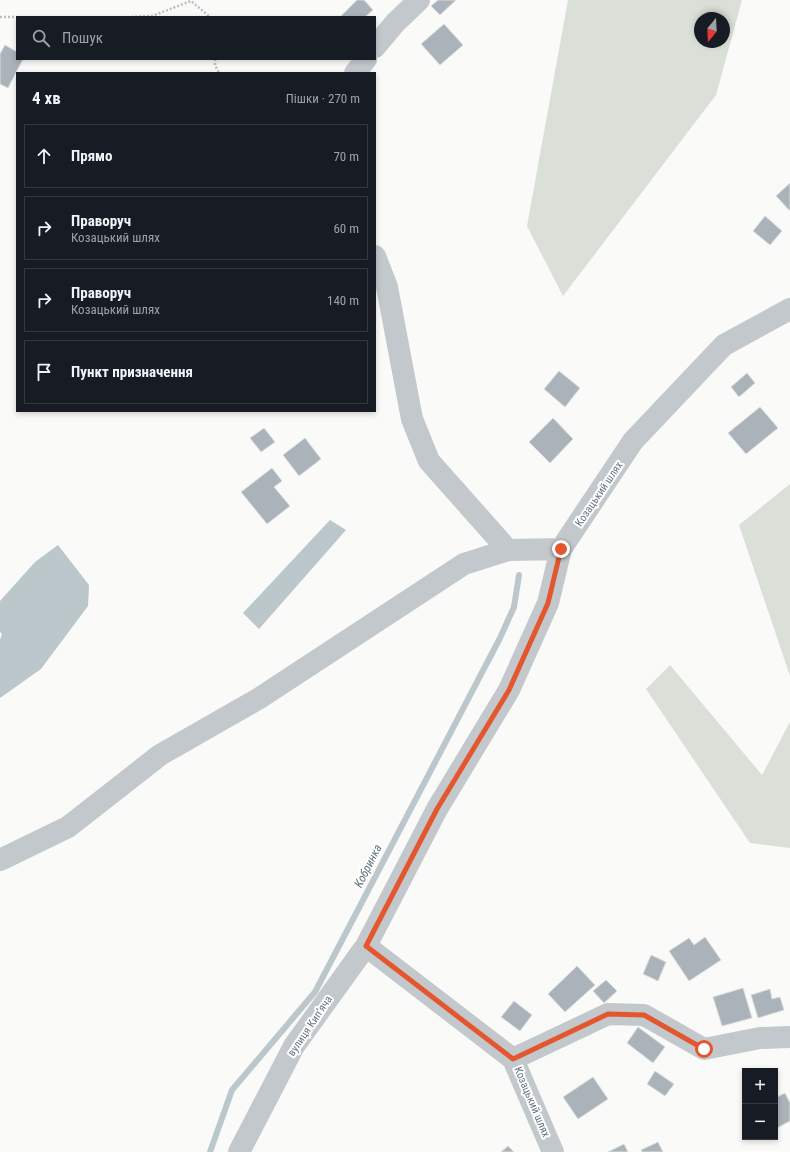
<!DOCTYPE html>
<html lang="uk">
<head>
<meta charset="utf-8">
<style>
	:root { --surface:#171b24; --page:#20242c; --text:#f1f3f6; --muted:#9ea1a6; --line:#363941 }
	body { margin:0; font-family:"Roboto Condensed",sans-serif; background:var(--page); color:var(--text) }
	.controls { position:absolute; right:12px; bottom:12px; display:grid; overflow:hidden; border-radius:0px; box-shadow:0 2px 6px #0003 }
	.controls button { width:36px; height:36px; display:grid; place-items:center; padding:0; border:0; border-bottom:1px solid var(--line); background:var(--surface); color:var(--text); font:20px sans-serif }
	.compass { position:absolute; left:694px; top:12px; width:36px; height:36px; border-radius:50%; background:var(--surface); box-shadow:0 2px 6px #0003; rotate:198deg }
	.stop { position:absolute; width:12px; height:12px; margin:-9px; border:3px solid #e4572e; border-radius:50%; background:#fff }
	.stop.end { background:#e4572e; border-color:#fff; box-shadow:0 1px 4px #0008 }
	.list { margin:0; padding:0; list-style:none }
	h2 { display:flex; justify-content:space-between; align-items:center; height:52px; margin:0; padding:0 16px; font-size:17px }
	h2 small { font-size:13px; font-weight:400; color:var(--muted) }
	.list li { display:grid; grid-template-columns:26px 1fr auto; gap:12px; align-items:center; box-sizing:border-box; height:64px; margin:0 8px 8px; padding:0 8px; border:1px solid var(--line); border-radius:0px }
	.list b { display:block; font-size:15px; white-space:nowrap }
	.list p { margin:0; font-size:13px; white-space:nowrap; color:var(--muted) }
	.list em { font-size:13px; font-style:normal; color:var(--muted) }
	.icon { flex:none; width:22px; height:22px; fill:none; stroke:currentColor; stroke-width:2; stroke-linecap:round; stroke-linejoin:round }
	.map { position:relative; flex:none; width:790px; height:1152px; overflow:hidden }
	.search { position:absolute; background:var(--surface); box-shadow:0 2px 6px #0003; left:16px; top:16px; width:360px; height:44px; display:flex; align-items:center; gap:10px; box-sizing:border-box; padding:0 14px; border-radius:0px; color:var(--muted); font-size:15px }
	.panel { position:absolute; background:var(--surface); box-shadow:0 2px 6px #0003; left:16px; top:72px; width:360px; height:340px; border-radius:0px }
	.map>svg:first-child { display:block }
</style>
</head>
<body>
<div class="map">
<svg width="790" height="1152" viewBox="0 0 790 1152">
	<rect width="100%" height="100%" fill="#fafaf8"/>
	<path fill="#dadfd7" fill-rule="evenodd" d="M568 0H742L716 95 563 296 527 226ZM700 18H724V42H700Z
		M790 484V676L739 525Z
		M670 665 762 775 790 722V848L750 843 646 689Z"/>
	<path fill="#bbc7cb" d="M330 520 346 530 259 629 243 613Z
		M58 545 89 585 88 606 41 669 0 698V640L2 634 0 632V601L35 562Z"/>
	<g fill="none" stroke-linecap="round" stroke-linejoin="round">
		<path stroke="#bbc7cb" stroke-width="6" d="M210 1152 232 1090 315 992 500 638 514 607 519 575"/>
	</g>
	<path fill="#aab3b9" stroke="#dcdcda" d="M357 0H364L373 10 365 17H342L341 16Z
		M438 0H456L440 15 431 6Z
		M444 24 463 45 440 65 421 44Z
		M5 45 17 52V59H23L8 88 0 84V54Z
		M790 183V211L776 196Z
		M765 216 782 231 770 245 753 231Z
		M559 371 580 388 565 407 544 389Z
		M747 373 755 383 739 397 731 387Z
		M760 407 778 428 746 454 728 433Z
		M553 418 573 439 550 463 529 442Z
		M264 428 275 442 261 452 250 438Z
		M305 438 321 459 299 476 283 455Z
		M272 468 282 481 274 487 290 506 267 524 241 492Z
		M705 937 721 960 689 981 669 951 689 938 694 945Z
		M651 955 666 962 658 981 643 974Z
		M577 966 595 985 565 1012 548 994Z
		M606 980 617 991 604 1003 593 991Z
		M743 988 752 1018 722 1026 713 997Z
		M770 989 772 999 780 997 784 1010 758 1018 751 995Z
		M514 1001 532 1015 520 1031 501 1017Z
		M638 1027 665 1047 653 1063 627 1043Z
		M655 1071 674 1084 665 1096 647 1084Z
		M593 1077 608 1099 578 1119 563 1097Z
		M785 1093 790 1103V1121L775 1129V1098Z
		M658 1142 663 1152H642L641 1150Z
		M624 1144 628 1152H608Z
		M508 1146 514 1152H501Z"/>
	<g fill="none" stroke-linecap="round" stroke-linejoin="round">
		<path stroke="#bbbfc2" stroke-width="2.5" stroke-dasharray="2 2" stroke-linecap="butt" d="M0 17H17
			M131 17 152 16 191 1 210 17
			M215 59V65L219 73"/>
		<path stroke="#c3c8cc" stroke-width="22" d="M375 47 395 23 419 0
			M355 73 366 59
			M375 256 387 287 412 419 429 461 508 550
			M0 860 68 827 160 755 258 699 464 564 508 550 561 549
			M513 1059 608 1014 644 1015 704 1049 760 1038 790 1037
			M239 1152 294 1046 366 946
			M553 1152 513 1059 366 946 437 809 509 690 548 603 561 549 633 441 724 345 790 309"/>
	</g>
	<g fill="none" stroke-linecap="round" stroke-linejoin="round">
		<path stroke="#e4572e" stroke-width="5" d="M561 549 548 603 509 690 437 809 366 946 513 1059 608 1014 644 1015 704 1049"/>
	</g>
	<g text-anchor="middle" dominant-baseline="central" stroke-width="4" stroke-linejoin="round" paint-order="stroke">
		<g font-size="11" fill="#657683" stroke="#fff">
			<text transform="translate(599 494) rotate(-56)">Козацький шлях</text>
			<text transform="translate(310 1026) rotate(-56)">вулиця Кипʼяча</text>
			<text transform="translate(532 1102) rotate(67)">Козацький шлях</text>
		</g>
		<g font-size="12" font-style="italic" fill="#60757c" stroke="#fff">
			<text transform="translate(368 866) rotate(-63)">Кобринка</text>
		</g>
	</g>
</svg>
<div class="controls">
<button>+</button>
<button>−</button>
</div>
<svg class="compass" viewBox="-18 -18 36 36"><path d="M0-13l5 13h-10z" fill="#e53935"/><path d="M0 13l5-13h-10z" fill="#9ea1a6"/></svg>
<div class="stop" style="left:704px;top:1049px"></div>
<div class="stop end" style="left:561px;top:549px"></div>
<div class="search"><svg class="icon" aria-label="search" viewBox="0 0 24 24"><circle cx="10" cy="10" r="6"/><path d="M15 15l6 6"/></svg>Пошук</div>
<section class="panel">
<h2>4 хв<small>Пішки · 270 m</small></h2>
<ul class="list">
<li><svg class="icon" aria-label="ahead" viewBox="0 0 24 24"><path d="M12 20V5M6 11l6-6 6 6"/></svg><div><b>Прямо</b></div><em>70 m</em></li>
<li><svg class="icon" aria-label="right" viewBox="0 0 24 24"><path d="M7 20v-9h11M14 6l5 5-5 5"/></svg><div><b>Праворуч</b><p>Козацький шлях</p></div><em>60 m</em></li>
<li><svg class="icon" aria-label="right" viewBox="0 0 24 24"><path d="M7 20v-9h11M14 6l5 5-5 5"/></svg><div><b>Праворуч</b><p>Козацький шлях</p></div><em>140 m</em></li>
<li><svg class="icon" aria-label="arrive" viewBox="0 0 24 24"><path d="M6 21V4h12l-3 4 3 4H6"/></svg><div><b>Пункт призначення</b></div></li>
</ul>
</section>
</div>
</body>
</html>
